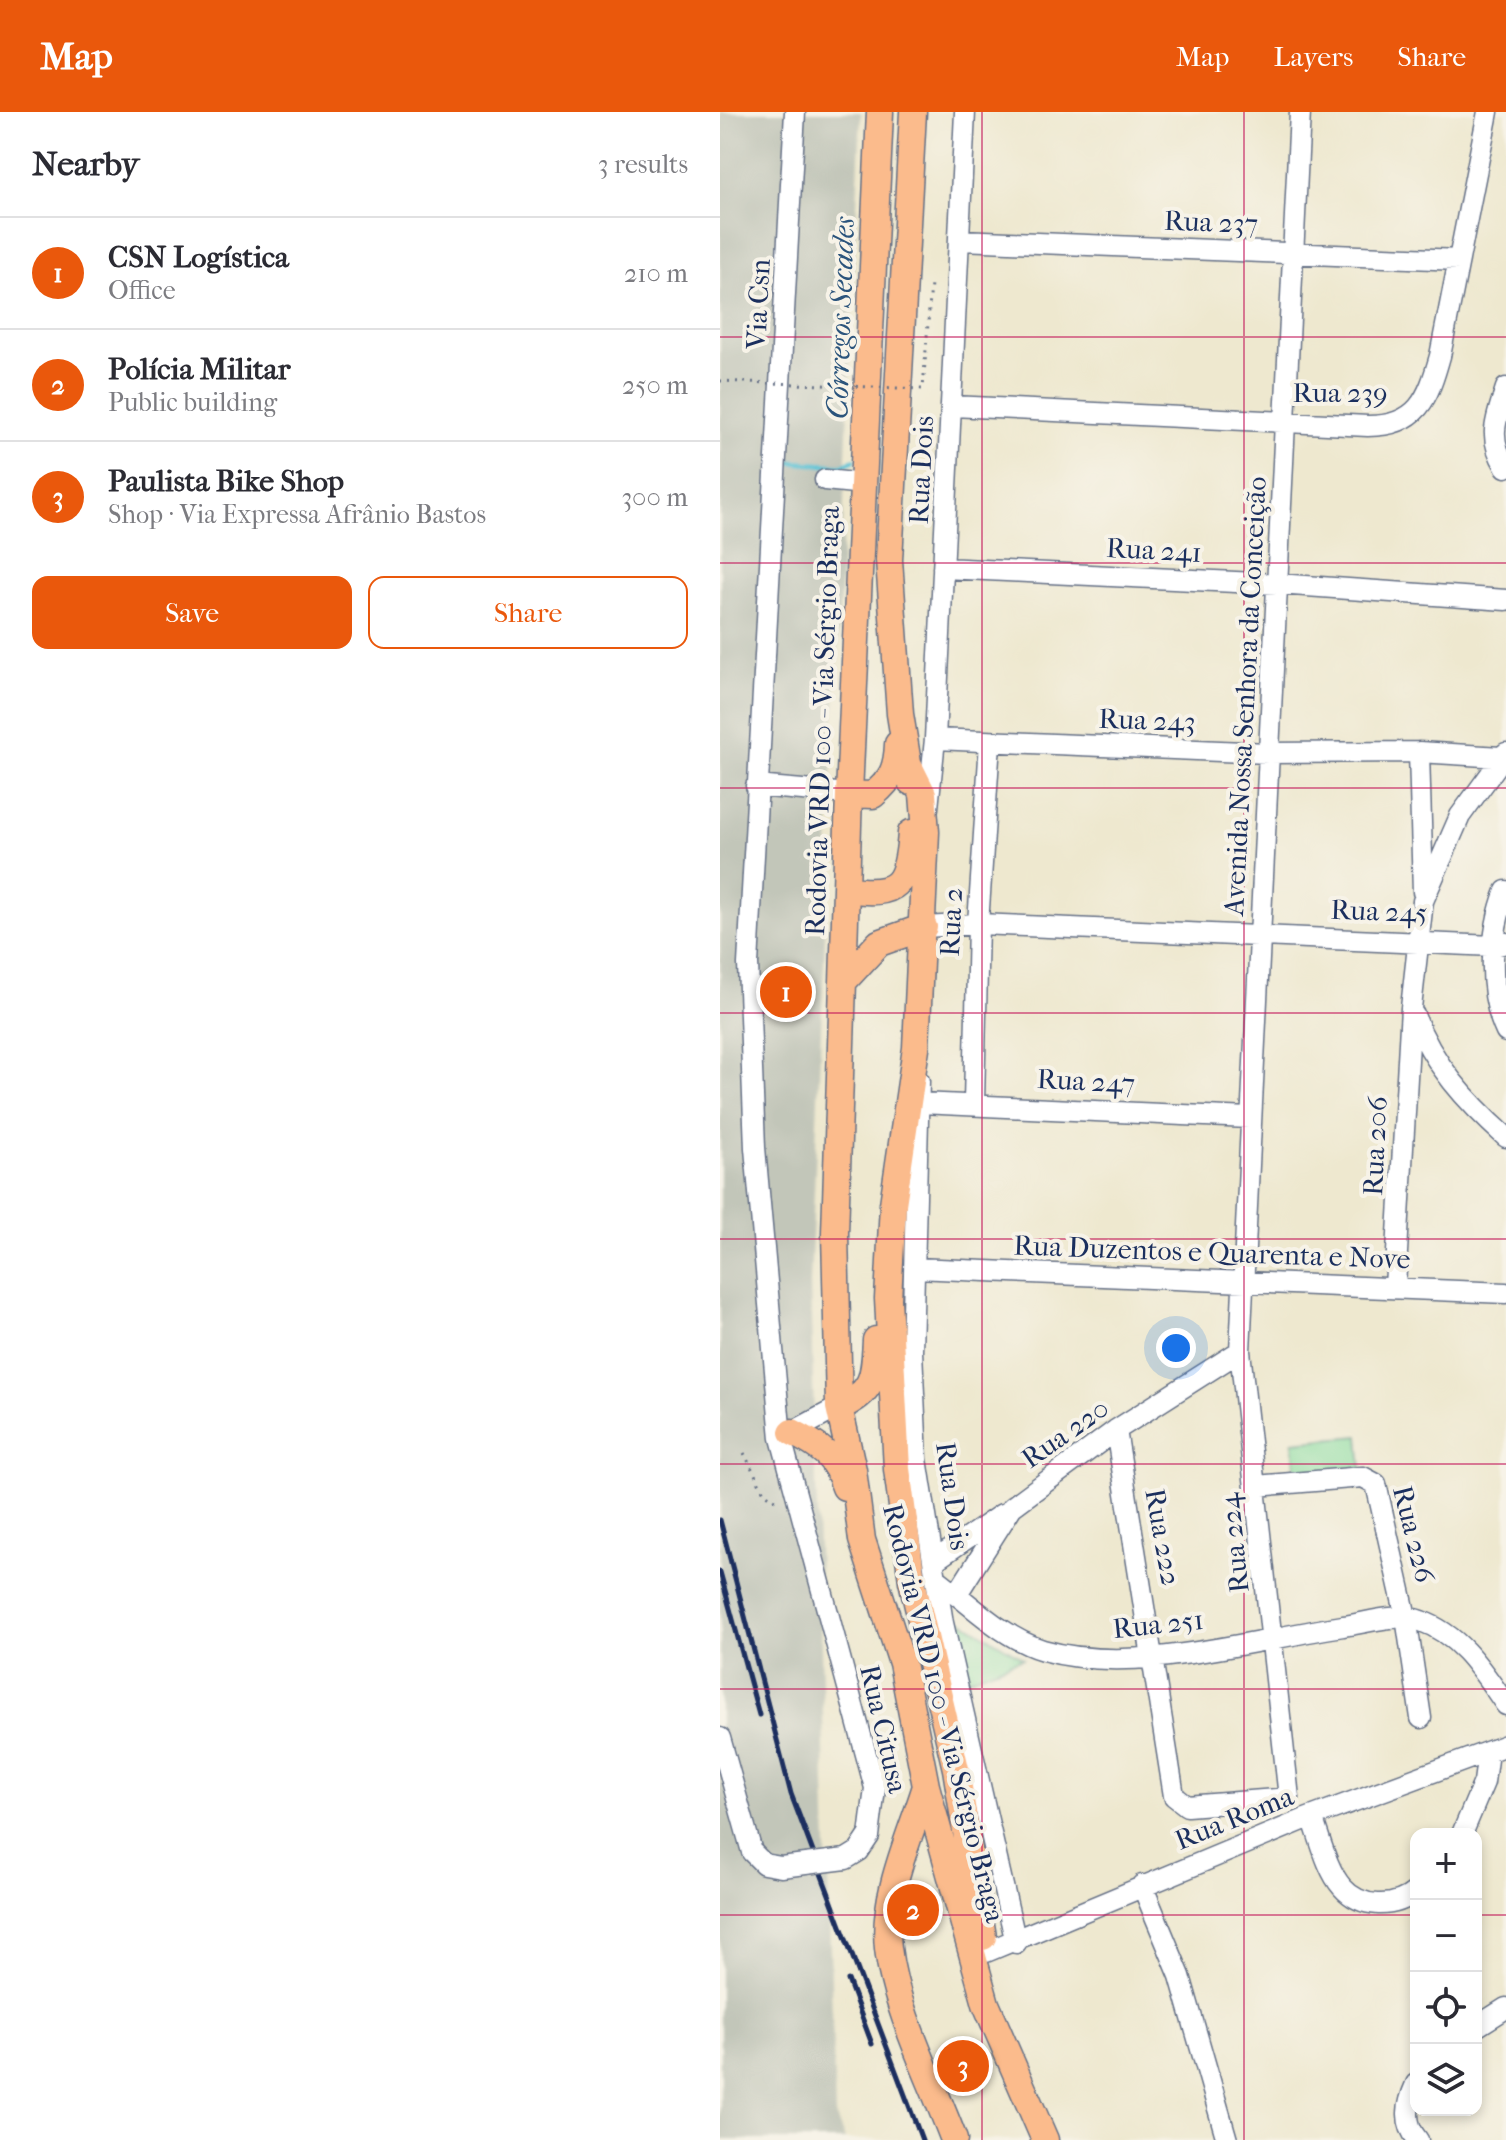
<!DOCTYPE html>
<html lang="en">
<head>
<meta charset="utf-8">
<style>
	:root { --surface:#fff; --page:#f2f2f3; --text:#2b2b33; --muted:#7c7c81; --line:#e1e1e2; --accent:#ea580c }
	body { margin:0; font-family:"IM FELL French Canon",serif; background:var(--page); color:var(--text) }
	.controls { position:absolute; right:24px; bottom:24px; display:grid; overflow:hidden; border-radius:16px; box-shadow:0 4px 12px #0003 }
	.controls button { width:72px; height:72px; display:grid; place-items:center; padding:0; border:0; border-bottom:2px solid var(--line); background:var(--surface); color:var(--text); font:40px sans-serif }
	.you { position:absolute; left:456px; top:1236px; width:28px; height:28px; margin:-20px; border:6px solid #fff; border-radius:50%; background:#1a73e8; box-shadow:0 0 0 12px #1a73e833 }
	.badge { display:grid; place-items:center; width:52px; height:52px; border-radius:50%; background:var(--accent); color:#fff; font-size:26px; font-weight:700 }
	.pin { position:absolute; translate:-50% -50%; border:4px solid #fff; box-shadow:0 2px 8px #0006 }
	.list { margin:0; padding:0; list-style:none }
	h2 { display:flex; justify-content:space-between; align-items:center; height:104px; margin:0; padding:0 32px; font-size:34px }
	h2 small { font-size:26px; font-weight:400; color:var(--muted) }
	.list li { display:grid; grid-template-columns:52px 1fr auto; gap:24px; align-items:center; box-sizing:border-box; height:112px; padding:0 32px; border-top:2px solid var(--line) }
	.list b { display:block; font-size:30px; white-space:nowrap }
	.list p { margin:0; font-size:26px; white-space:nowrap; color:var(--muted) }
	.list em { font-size:26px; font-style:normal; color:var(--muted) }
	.actions { display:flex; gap:16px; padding:24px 32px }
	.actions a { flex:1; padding:18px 0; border:2px solid var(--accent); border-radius:16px; text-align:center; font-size:28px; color:var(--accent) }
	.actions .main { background:var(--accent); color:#fff }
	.icon { flex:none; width:44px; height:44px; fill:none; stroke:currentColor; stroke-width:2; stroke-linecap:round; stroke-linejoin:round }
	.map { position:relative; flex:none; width:786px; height:2028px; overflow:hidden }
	header { display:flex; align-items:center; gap:48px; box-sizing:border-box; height:112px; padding:0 40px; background:var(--accent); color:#fff }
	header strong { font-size:38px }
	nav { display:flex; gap:44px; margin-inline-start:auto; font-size:28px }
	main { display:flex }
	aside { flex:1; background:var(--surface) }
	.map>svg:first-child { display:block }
</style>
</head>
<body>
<header>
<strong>Map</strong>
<nav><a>Map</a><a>Layers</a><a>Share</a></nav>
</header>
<main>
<aside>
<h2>Nearby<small>3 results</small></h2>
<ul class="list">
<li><span class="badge">1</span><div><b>CSN Logística</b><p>Office</p></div><em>210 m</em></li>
<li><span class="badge">2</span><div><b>Polícia Militar</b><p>Public building</p></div><em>250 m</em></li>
<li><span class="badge">3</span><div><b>Paulista Bike Shop</b><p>Shop · Via Expressa Afrânio Bastos</p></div><em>300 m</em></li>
</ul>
<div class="actions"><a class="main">Save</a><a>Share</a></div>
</aside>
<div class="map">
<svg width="786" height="2028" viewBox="0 0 786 2028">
	<rect width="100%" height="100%" fill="#f7f3e8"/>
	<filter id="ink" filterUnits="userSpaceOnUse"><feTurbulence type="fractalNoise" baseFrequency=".0125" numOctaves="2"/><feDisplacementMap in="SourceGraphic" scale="16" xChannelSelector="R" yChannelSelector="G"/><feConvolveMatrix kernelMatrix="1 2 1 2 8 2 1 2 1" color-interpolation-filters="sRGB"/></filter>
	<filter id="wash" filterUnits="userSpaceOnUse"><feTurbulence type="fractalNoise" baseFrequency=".006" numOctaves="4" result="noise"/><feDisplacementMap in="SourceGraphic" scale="32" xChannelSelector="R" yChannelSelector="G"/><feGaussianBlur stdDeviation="1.8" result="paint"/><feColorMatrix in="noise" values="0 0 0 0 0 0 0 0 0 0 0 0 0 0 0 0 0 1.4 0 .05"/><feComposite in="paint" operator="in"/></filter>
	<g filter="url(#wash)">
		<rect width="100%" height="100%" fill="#eee8cf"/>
		<path fill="#c2c6b9" d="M0 0H141L90 1171 115 2003 125 2028H0Z"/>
		<path fill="#87db9c" stroke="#51857d" stroke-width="2" d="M639 1324 642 1359 576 1365 573 1330Z
			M222 1497 303 1546 242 1569Z"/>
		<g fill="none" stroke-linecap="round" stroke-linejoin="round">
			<path stroke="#5ac3d6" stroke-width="5" d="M70 350 121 354 134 348"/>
		</g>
		<g id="blocks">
			<path fill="#e2b47b" d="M256 1937 267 1960 229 1972 221 1947Z"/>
		</g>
	</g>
	<g filter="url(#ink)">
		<use href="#blocks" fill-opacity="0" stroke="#657086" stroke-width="2"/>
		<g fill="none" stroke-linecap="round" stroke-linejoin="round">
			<defs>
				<path id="minor" d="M75 0 28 852 35 1036 61 1326 155 1676 149 1724
					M241 128 739 148
					M786 276C776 308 767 325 786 355
					M232 294 648 314C698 314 708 287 720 244L768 0
					M105 368 144 372
					M223 456 557 472 786 488
					M215 627 548 641 699 640 781 645
					M699 640 703 780
					M36 674 129 682
					M208 696 215 627 245 0
					M786 779C770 819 767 880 786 920
					M204 815 258 812 774 834 786 831
					M694 903C713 953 747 990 786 1025
					M199 969 192 1239 197 1347 223 1511 296 1831
					M200 991 529 1006
					M254 991 258 812 270 631
					M195 1156 786 1181
					M675 1175 691 896 703 789 740 704 786 641
					M396 1318 454 1684 467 1694 569 1686 520 1239 580 0
					M61 1326 119 1295
					M536 1374 643 1365 656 1372 686 1505 701 1606
					M214 1449 282 1402
					M217 1467C249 1491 283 1526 323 1538 414 1564 530 1528 623 1514 647 1511 678 1500 701 1509 741 1523 763 1560 786 1593
					M237 1482 292 1395 396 1318 520 1239
					M0 1626 32 1740
					M592 1705C600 1726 607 1758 622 1775 641 1797 675 1797 696 1779
					M742 1722 764 1670 768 1640
					M422 1773 460 1864 507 2028
					M266 1840 583 1708 786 1633
					M756 1915 786 1896
					M696 1972C687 1992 683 2011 698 2028"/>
				<path id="major" d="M160 0 129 682 115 1121 119 1295 133 1358 142 1428 182 1551 206 1674 266 1892 325 2028
					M189 654 203 682 206 720 196 936 173 1092 168 1187 177 1357 192 1469 236 1657 263 1825
					M191 670 180 602 169 448 193 0
					M129 682 153 683C172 667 177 657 178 632
					M126 777C179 785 187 773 191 721
					M123 870 159 831 204 815
					M119 1295C155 1280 154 1263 156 1228
					M72 1320C100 1334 115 1344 125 1375
					M206 1674C191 1723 162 1783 168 1836 175 1898 212 1969 234 2028"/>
			</defs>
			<use href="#minor" stroke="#657086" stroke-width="23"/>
			<use href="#major" stroke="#657086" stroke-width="29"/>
			<path stroke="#657086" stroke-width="3" stroke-dasharray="2 6" stroke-linecap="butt" d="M24 1341 44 1380 60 1391"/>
			<use href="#minor" stroke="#fff" stroke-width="20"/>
			<use href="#major" stroke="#fbbb8c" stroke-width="26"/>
			<path stroke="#1b2f5e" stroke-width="5" d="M0 1408 71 1682 202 2028
				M0 1460 39 1603
				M128 1868 152 1932"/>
			<defs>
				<path id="minor-bridge" d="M32 1740 44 1752 61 1755 126 1747 139 1739 149 1724"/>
			</defs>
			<use href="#minor-bridge" stroke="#657086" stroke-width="23" stroke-linecap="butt"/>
			<path stroke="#657086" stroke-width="3" stroke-dasharray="2 6" stroke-linecap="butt" d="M0 269 203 277 211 172"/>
			<use href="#minor-bridge" stroke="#fff" stroke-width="20"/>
		</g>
	</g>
	<path fill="none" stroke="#c2185b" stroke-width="2" stroke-opacity="0.55" d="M262 0V2028M524 0V2028M0 225H786M0 451H786M0 676H786M0 901H786M0 1127H786M0 1352H786M0 1577H786M0 1803H696M756 1803H786"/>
	<g text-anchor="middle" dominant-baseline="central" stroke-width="8" stroke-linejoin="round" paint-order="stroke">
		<g font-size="28" fill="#1b2f5e" stroke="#f7f3e8">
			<text transform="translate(491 110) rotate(2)">Rua 237</text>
			<text transform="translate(38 192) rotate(-87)">Via Csn</text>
			<text x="620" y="280">Rua 239</text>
			<text transform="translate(201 358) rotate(-87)">Rua Dois</text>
			<text transform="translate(434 438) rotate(3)">Rua 241</text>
			<text transform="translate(525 584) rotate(-87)">Avenida Nossa Senhora da Conceição</text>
			<text transform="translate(427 608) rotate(2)">Rua 243</text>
			<text transform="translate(102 609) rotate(-88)">Rodovia VRD 100 - Via Sérgio Braga</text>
			<text transform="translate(659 799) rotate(2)">Rua 245</text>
			<text transform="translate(231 810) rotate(-87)">Rua 2</text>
			<text transform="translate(366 969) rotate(3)">Rua 247</text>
			<text transform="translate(655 1034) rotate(-87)">Rua 206</text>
			<text transform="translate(492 1140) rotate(2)">Rua Duzentos e Quarenta e Nove</text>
			<text transform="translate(345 1321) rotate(-35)">Rua 220</text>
			<text transform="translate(233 1384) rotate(82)">Rua Dois</text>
			<text transform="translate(694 1422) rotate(76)">Rua 226</text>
			<text transform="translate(443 1425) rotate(80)">Rua 222</text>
			<text transform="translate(514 1431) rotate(-96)">Rua 224</text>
			<text transform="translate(438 1512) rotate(-6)">Rua 251</text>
			<text transform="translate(224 1601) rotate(76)">Rodovia VRD 100 - Via Sérgio Braga</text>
			<text transform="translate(164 1617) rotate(77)">Rua Citusa</text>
			<text transform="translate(514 1706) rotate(-22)">Rua Roma</text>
		</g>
		<g font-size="30" font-style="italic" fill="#2b547c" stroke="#f7f3e8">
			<text transform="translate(121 206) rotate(-88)">Córregos Secades</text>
		</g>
	</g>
</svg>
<div class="controls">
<button>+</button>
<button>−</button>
<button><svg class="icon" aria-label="locate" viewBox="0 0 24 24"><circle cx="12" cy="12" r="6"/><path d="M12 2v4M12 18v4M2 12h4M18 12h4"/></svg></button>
<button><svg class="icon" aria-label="layers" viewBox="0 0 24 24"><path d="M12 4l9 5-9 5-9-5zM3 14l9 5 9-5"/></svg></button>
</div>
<div class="you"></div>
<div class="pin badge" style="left:66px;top:880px">1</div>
<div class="pin badge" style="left:193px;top:1798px">2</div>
<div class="pin badge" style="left:243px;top:1954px">3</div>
</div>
</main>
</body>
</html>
